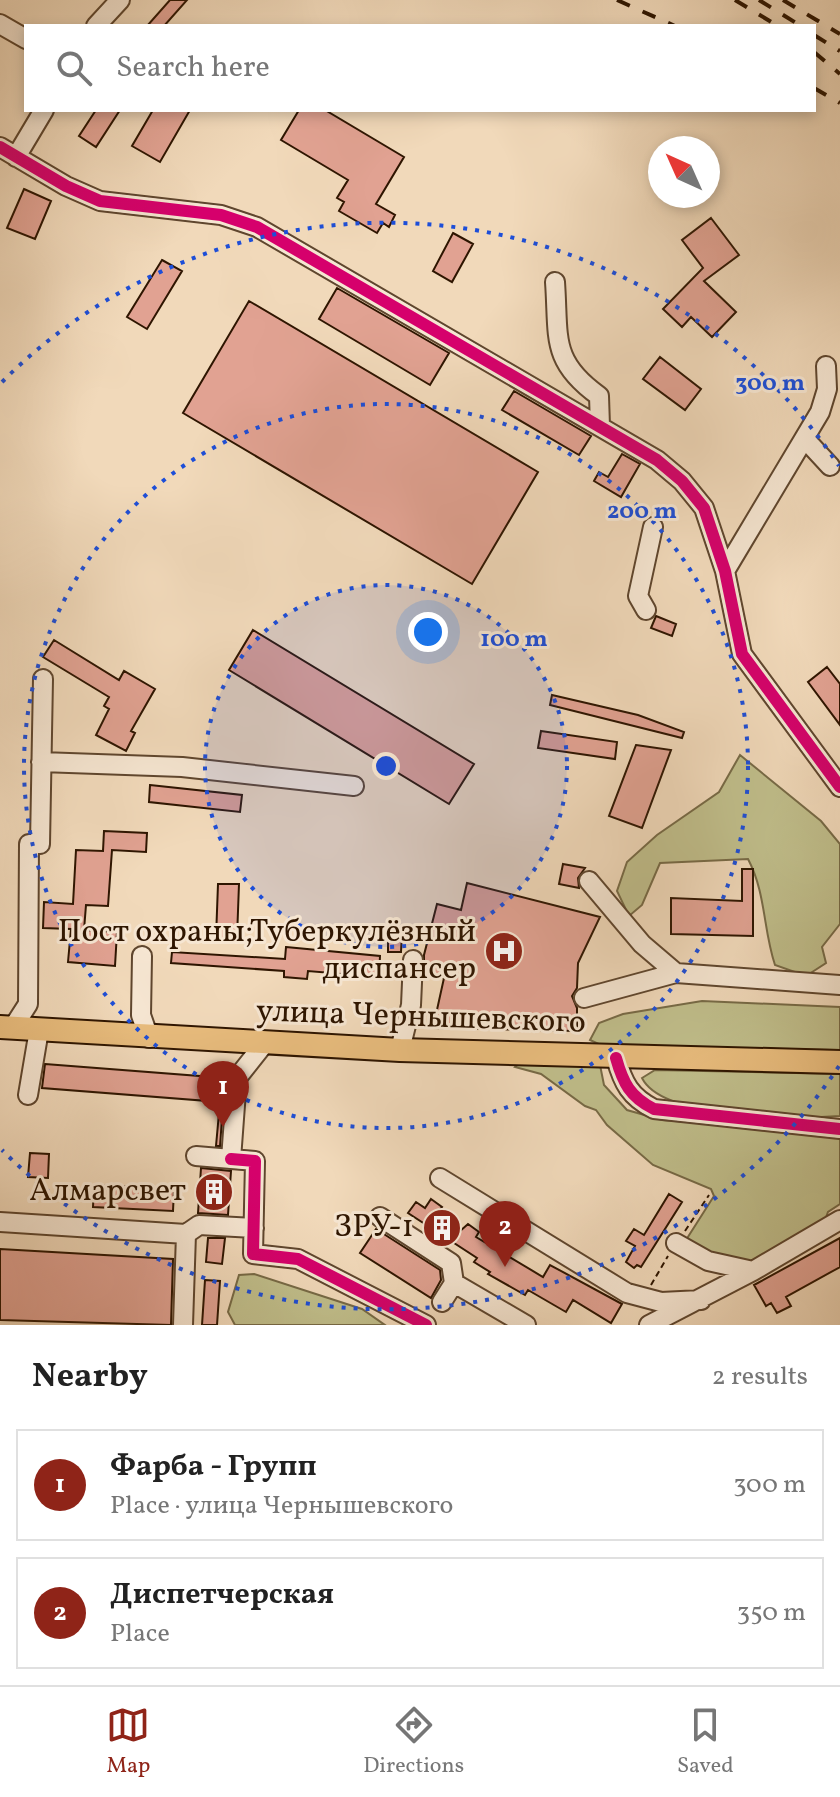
<!DOCTYPE html>
<html lang="en">
<head>
<meta charset="utf-8">
<style>
	:root { --surface:#fff; --page:#f6f6f6; --text:#222; --muted:#767676; --line:#e0e0e0; --accent:#8f2418 }
	body { margin:0; font-family:Vollkorn,serif; background:var(--page); color:var(--text) }
	.compass { position:absolute; left:648px; top:136px; width:72px; height:72px; border-radius:50%; background:var(--surface); box-shadow:0 4px 12px #0003; rotate:315deg }
	.you { position:absolute; left:428px; top:632px; width:28px; height:28px; margin:-20px; border:6px solid #fff; border-radius:50%; background:#1a73e8; box-shadow:0 0 0 12px #1a73e833 }
	.badge { display:grid; place-items:center; width:52px; height:52px; border-radius:50%; background:var(--accent); color:#fff; font-size:26px; font-weight:700 }
	.pin { position:absolute; translate:-50% -66px; filter:drop-shadow(0 2px 4px #0008) }
	.pin::after { content:''; position:absolute; top:42px; width:28px; height:24px; background:inherit; clip-path:polygon(0 0,100% 0,50% 100%) }
	.list { margin:0; padding:0; list-style:none }
	h2 { display:flex; justify-content:space-between; align-items:center; height:104px; margin:0; padding:0 32px; font-size:34px }
	h2 small { font-size:26px; font-weight:400; color:var(--muted) }
	.list li { display:grid; grid-template-columns:52px 1fr auto; gap:24px; align-items:center; box-sizing:border-box; height:112px; margin:0 16px 16px; padding:0 16px; border:2px solid var(--line); border-radius:0px }
	.list b { display:block; font-size:30px; white-space:nowrap }
	.list p { margin:0; font-size:26px; white-space:nowrap; color:var(--muted) }
	.list em { font-size:26px; font-style:normal; color:var(--muted) }
	.icon { flex:none; width:44px; height:44px; fill:none; stroke:currentColor; stroke-width:2; stroke-linecap:round; stroke-linejoin:round }
	.map { position:relative; flex:none; width:840px; height:1325px; overflow:hidden }
	.search { position:absolute; background:var(--surface); box-shadow:0 4px 12px #0003; left:24px; right:24px; top:24px; height:88px; display:flex; align-items:center; gap:20px; box-sizing:border-box; padding:0 28px; border-radius:0px; color:var(--muted); font-size:30px }
	.sheet { height:360px; background:var(--surface) }
	nav { display:flex; justify-content:space-around; align-items:center; box-sizing:border-box; height:112px; border-top:2px solid var(--line); background:var(--surface); font-size:22px; color:var(--muted) }
	nav a { display:grid; justify-items:center; gap:4px }
	nav .on { color:var(--accent) }
	.map>svg:first-child { display:block }
</style>
</head>
<body>
<div class="map">
<svg width="840" height="1325" viewBox="0 0 840 1325">
	<rect width="100%" height="100%" fill="#f1d9ba"/>
	<filter id="stains"><feTurbulence type="fractalNoise" baseFrequency=".0025" numOctaves="4"/><feColorMatrix values="0 0 0 0 .2 0 0 0 0 .09 0 0 0 0 .02 0 0 0 .5 -.17"/></filter>
	<radialGradient id="worn" r=".72"><stop offset=".6" stop-color="#630" stop-opacity="0"/><stop offset="1" stop-color="#630" stop-opacity=".3"/></radialGradient>
	<path fill="#c0be8b" stroke="#776a46" stroke-width="2" d="M740 755 821 821 840 844V924L822 947 826 963 806 976 775 965C763 929 766 893 748 859L660 863 642 905 629 916 617 891 627 862 657 835 719 792Z
		M702 1001 840 1007V1050L603 1046 590 1040 599 1023 623 1014Z
		M520 1062 600 1065 604 1085 627 1110 662 1120 840 1134V1204L828 1212 824 1223 745 1265 709 1258 686 1240 714 1196 711 1189 653 1165 607 1125 596 1110 585 1106 541 1074 515 1067Z
		M655 1070 840 1074V1116C797 1119 663 1120 642 1078Z
		M254 1274 362 1309 385 1325H235L228 1312 239 1275Z"/>
	<path fill="#e1a292" stroke="#2e1500" stroke-width="2" d="M170 0H187L164 26H147Z
		M96 110H120L96 147 79 136Z
		M153 110H190L160 162 132 146Z
		M299 110H325L404 157 376 204 395 215 389 227 383 223 377 233 339 211 344 202 337 198 348 180 281 140Z
		M24 189 51 201 35 239 7 228Z
		M711 218 739 255 704 281 736 312 712 337 691 317 682 327 663 309 703 268 682 240Z
		M453 233 473 244 452 282 433 271Z
		M162 260 182 271 147 329 127 317Z
		M337 288 449 353 430 385 319 319Z
		M249 301 538 472 472 584 183 413Z
		M660 357 701 389 685 410 643 379Z
		M514 391 591 436 579 455 502 410Z
		M622 454 640 464 621 497 594 481 599 472 608 477Z
		M656 616 676 624 672 636 651 628Z
		M253 630 474 764 449 804 229 670Z
		M54 640 119 680 124 671 155 689 131 731 135 733 126 751 96 735 109 709 104 706 109 697 43 657Z
		M827 667 840 684V725L808 682Z
		M552 695 638 715 684 732 682 738 550 705Z
		M541 731 617 742 615 759 538 748Z
		M636 745 671 750 642 828 609 816Z
		M150 785 242 795 240 812 149 802Z
		M104 831 147 833 146 852 112 850 108 906 86 905 84 930 117 932 115 966 68 962 71 929 43 928 44 902 73 904 76 850 103 851Z
		M563 864 585 868 578 878 579 888 559 884Z
		M742 869H753V936L671 934V898L742 901Z
		M467 883 600 917 578 963 577 988 572 996 577 1008V1031L433 1028 444 978 424 973V955L437 904 461 910Z
		M218 884H239L237 938H216Z
		M388 932 402 933 401 952H388Z
		M286 947 380 956 379 977 308 971 307 979 284 977V971L171 963 172 952 285 959Z
		M45 1064 225 1078 220 1146H216L220 1102 42 1088Z
		M30 1153 49 1154 48 1178 28 1177Z
		M201 1168 231 1171 228 1215 198 1213Z
		M94 1185 174 1189 173 1211 93 1207Z
		M669 1194 682 1202 641 1267 637 1265 634 1268 626 1262 635 1246 626 1241 634 1229 644 1235Z
		M431 1199 442 1207 435 1216 459 1232 468 1224 479 1232 476 1237 543 1277 550 1265 622 1304 611 1323 573 1300 566 1312 528 1290 525 1295 488 1274 490 1272 474 1262 477 1258 408 1213 416 1202 425 1208Z
		M376 1229 440 1270 441 1280 431 1298 360 1253Z
		M208 1238H225L222 1264 206 1262Z
		M840 1238V1267L786 1297 791 1306 777 1313 771 1303 766 1306 754 1285Z
		M0 1249 173 1259 171 1325 0 1320Z
		M205 1280 220 1281 217 1325H202Z"/>
	<g fill="none" stroke-linecap="round" stroke-linejoin="round">
		<defs>
			<path id="minor" d="M0 24 26 39
				M96 26 120 0
				M0 147 66 186 100 201 221 215 257 227 657 460 682 481 704 508 725 571 742 654 840 787
				M16 157 44 110
				M555 282C559 337 550 361 599 396L600 426
				M806 440 830 466
				M725 571 820 412 827 389 826 366
				M646 610 638 596 653 527
				M41 762 182 767 354 786
				M589 881 642 944 676 973
				M142 956 141 1015 149 1038
				M584 998 676 973 840 985
				M12 1029 28 1004 29 844H40L43 679
				M400 1050 411 1005 413 960
				M616 1058C623 1083 630 1097 654 1109L840 1129
				M28 1095 39 1030
				M196 1156 255 1161 253 1254 298 1259 426 1325
				M231 1159 237 1078 264 1044
				M440 1178 627 1293 661 1302 701 1300
				M380 1217 451 1263 454 1283 526 1325
				M0 1222 186 1234
				M676 1243 708 1261 753 1271
				M442 1302 454 1283
				M183 1325 186 1234 199 1225 254 1228
				M649 1325 753 1271 840 1220"/>
			<path id="major" d="M0 1027 400 1050 840 1062"/>
		</defs>
		<use href="#minor" stroke="#5f462e" stroke-width="22"/>
		<use href="#major" stroke="#2e1500" stroke-width="26"/>
		<path stroke="#2e1500" stroke-width="2" stroke-dasharray="6 4" stroke-linecap="butt" d="M685 1231 709 1195
			M651 1285 668 1256"/>
		<use href="#minor" stroke="#f6e6d2" stroke-width="18"/>
		<use href="#major" stroke="#e8bc7d" stroke-width="22"/>
		<path stroke="#2e1500" stroke-width="4" stroke-dasharray="14 14" stroke-linecap="butt" d="M617 0 675 26
			M735 0 778 26
			M759 0 801 26
			M783 0 840 34
			M814 35 840 51
			M814 52 840 74
			M814 88 840 103"/>
		<defs>
			<path id="cycleway" d="M0 147 66 186 100 201 221 215 257 227 657 460 682 481 704 508 725 571 742 654 840 787
				M616 1058C623 1083 630 1097 654 1109L840 1129
				M231 1159 255 1161 253 1254 298 1259 426 1325"/>
		</defs>
		<use href="#cycleway" stroke="#f6e6d2" stroke-width="17"/>
		<use href="#cycleway" stroke="#d6006c" stroke-width="12"/>
	</g>
	<circle cx="386" cy="766" r="181" fill="#1d4ed8" fill-opacity=".12"/>
	<g fill="none" stroke="#1d4ed8" stroke-width="4" stroke-dasharray="4 8">
		<circle cx="386" cy="766" r="181"/>
		<circle cx="386" cy="766" r="362"/>
		<path d="M839 1066A543 543 0 0 1 2 1150M2 382A543 543 0 0 1 839 466"/>
	</g>
	<defs>
		<symbol id="hospital-disc" viewBox="-11 -11 22 22"><circle r="9.5" fill="#8f2418" stroke="#f6e6d2"/><path d="M-5-5h3v3.5h4V-5h3V5h-3V1.5h-4V5h-3Z" fill="#fff"/></symbol>
		<symbol id="building-disc" viewBox="-11 -11 22 22"><circle r="9.5" fill="#8f2418" stroke="#f6e6d2"/><path d="M-4-6H4V6H1V3H-1V6H-4ZM-2.5-4.3h1.7v1.8h-1.7ZM.8-4.3h1.7v1.8H.8ZM-2.5-1h1.7V.8h-1.7ZM.8-1h1.7V.8H.8Z" fill="#fff"/></symbol>
	</defs>
	<g fill-rule="evenodd">
		<use href="#hospital-disc" x="482" y="929" width="44" height="44"/>
		<use href="#building-disc" x="192" y="1170" width="44" height="44"/>
		<use href="#building-disc" x="420" y="1206" width="44" height="44"/>
	</g>
	<g text-anchor="middle" dominant-baseline="central" stroke-width="6" stroke-linejoin="round" paint-order="stroke">
		<g font-size="32" fill="#2e1500" stroke="#f6e6d2" text-anchor="end">
			<text x="476" y="933">Пост охраны;Туберкулёзный<tspan x="476" dy="37">диспансер</tspan></text>
			<text x="186" y="1192">Алмарсвет</text>
			<text x="414" y="1228">ЗРУ-1</text>
		</g>
		<g font-size="32" fill="#2e1500" stroke="#f6e6d2">
			<text transform="translate(421 1018) rotate(2)">улица Чернышевского</text>
		</g>
	</g>
	<circle cx="386" cy="766" r="12" fill="#1d4ed8" stroke="#f6e6d2" stroke-width="4"/>
	<g font-size="24" text-anchor="middle" font-weight="bold" fill="#1d4ed8" stroke="#f6e6d2" stroke-width="6" stroke-linejoin="round" paint-order="stroke">
		<text x="770" y="390">300 m</text>
		<text x="642" y="518">200 m</text>
		<text x="514" y="646">100 m</text>
	</g>
	<rect width="100%" height="100%" filter="url(#stains)"/>
	<rect width="100%" height="100%" fill="url(#worn)"/>
</svg>
<svg class="compass" viewBox="-18 -18 36 36"><path d="M0-13l5 13h-10z" fill="#e53935"/><path d="M0 13l5-13h-10z" fill="#767676"/></svg>
<div class="you"></div>
<div class="pin badge" style="left:223px;top:1127px">1</div>
<div class="pin badge" style="left:505px;top:1267px">2</div>
<div class="search"><svg class="icon" aria-label="search" viewBox="0 0 24 24"><circle cx="10" cy="10" r="6"/><path d="M15 15l6 6"/></svg>Search here</div>
</div>
<section class="sheet">
<h2>Nearby<small>2 results</small></h2>
<ul class="list">
<li><span class="badge">1</span><div><b>Фарба - Групп</b><p>Place · улица Чернышевского</p></div><em>300 m</em></li>
<li><span class="badge">2</span><div><b>Диспетчерская</b><p>Place</p></div><em>350 m</em></li>
</ul>
</section>
<nav>
<a class="on"><svg class="icon" aria-label="map" viewBox="0 0 24 24"><path d="M3 6l6-2 6 2 6-2v14l-6 2-6-2-6 2zM9 4v14M15 6v14"/></svg>Map</a>
<a><svg class="icon" aria-label="directions" viewBox="0 0 24 24"><path d="M12 3l9 9-9 9-9-9zM9 14v-3h6M13 9l2 2-2 2"/></svg>Directions</a>
<a><svg class="icon" aria-label="saved" viewBox="0 0 24 24"><path d="M7 4h10v16l-5-4-5 4z"/></svg>Saved</a>
</nav>
</body>
</html>
